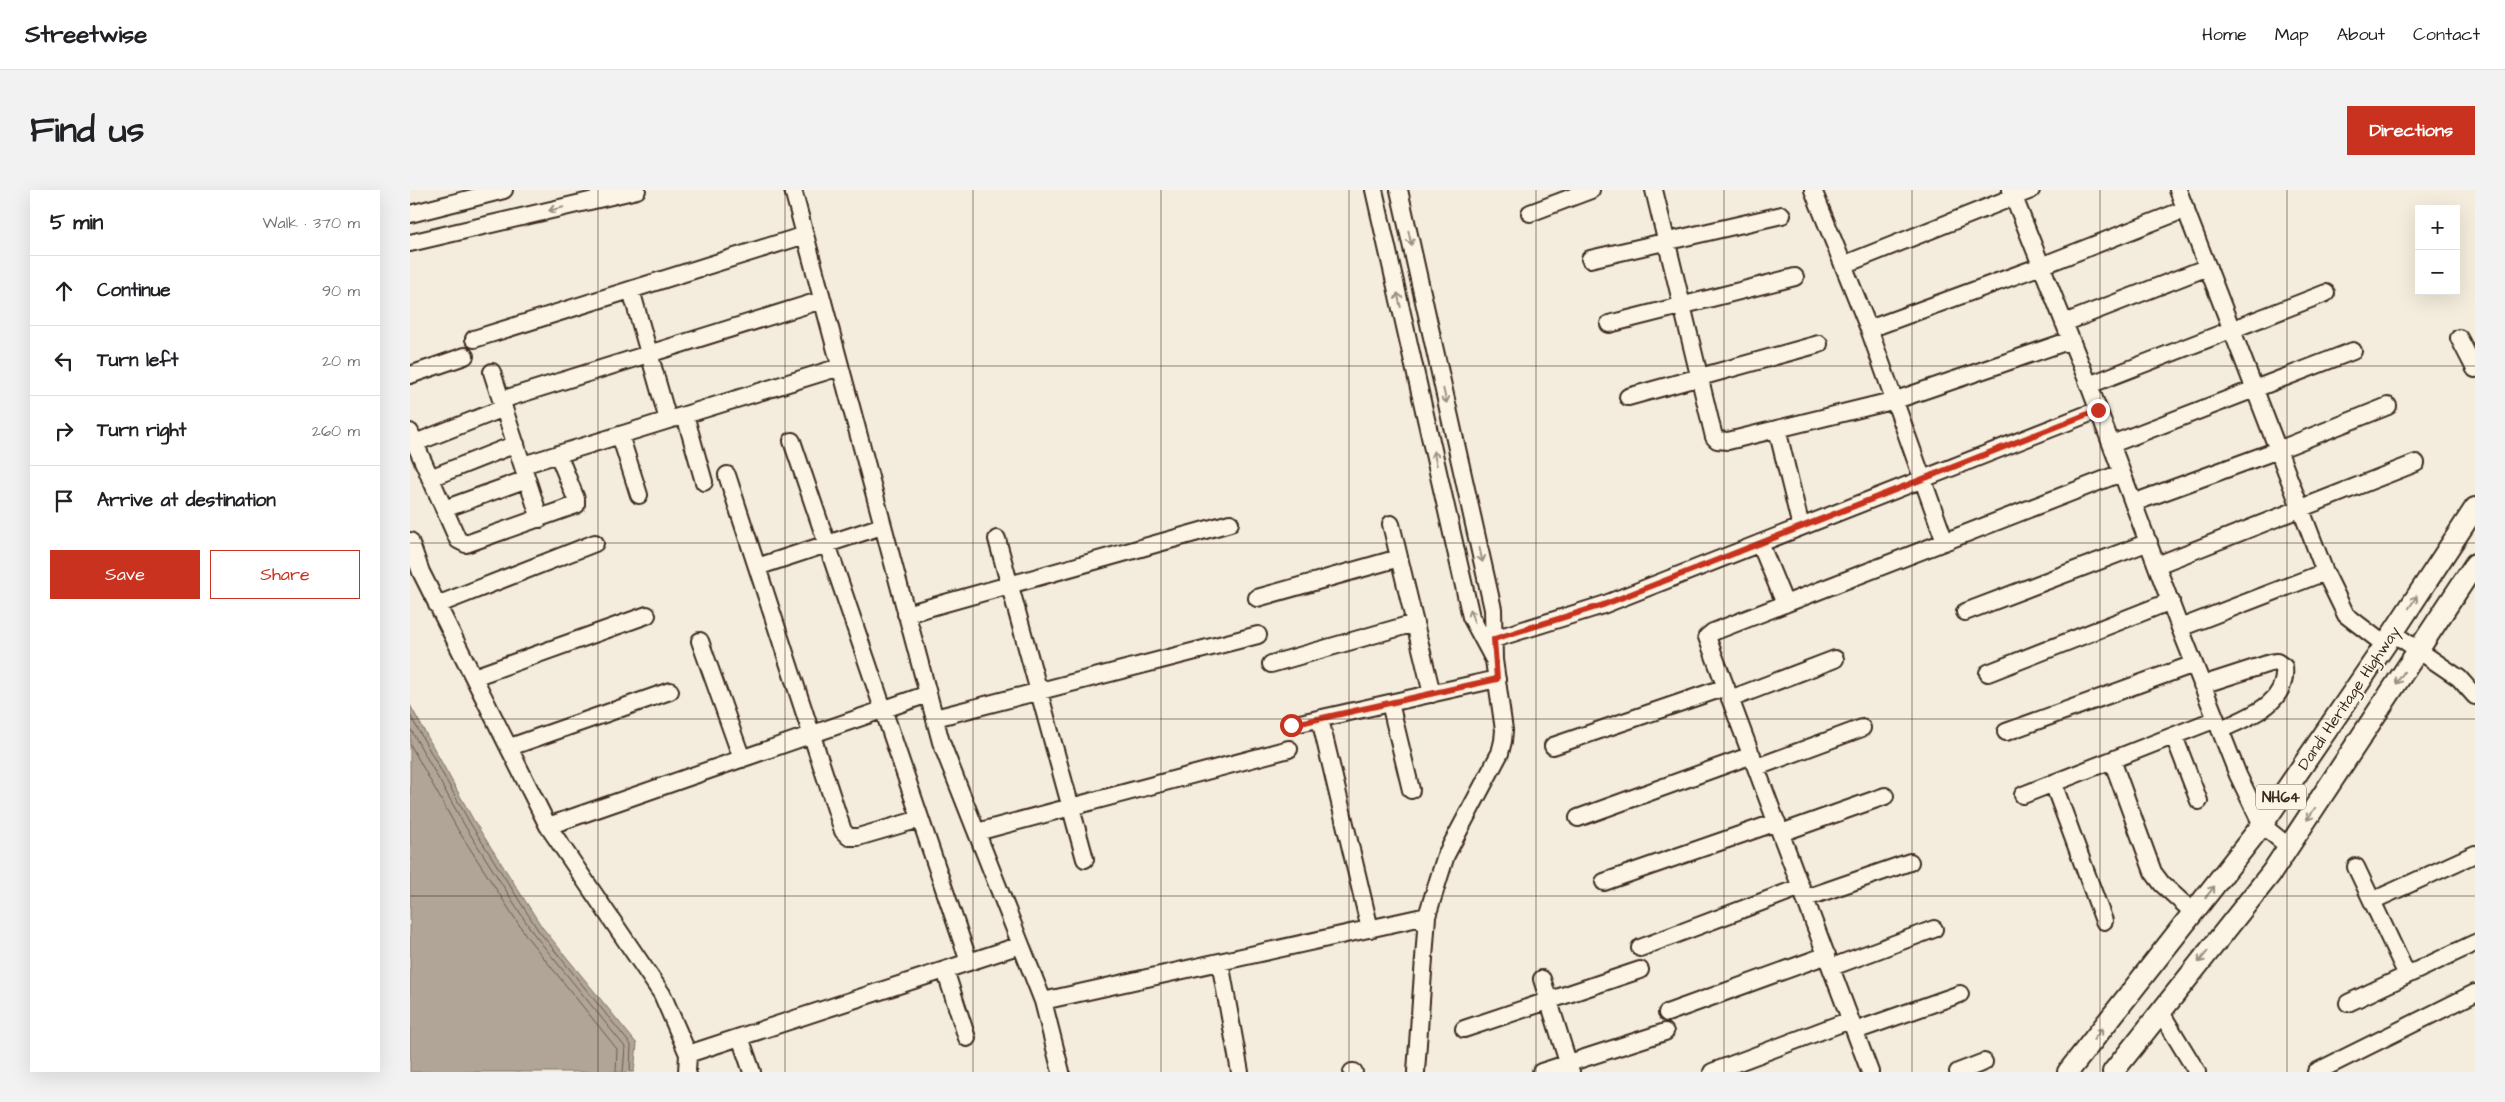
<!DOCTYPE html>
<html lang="en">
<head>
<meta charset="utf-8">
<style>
	:root { --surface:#fff; --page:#f2f2f2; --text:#202124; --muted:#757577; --line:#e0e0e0; --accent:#c8321e }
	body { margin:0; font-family:"Architects Daughter",sans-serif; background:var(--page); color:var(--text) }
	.controls { position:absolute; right:15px; top:15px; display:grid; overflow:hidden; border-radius:0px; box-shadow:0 5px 20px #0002 }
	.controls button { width:45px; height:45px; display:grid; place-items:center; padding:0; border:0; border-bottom:1px solid var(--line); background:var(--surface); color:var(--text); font:25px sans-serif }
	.stop { position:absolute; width:15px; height:15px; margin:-11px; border:4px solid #c8321e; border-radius:50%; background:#fff }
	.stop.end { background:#c8321e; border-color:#fff; box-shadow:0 1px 5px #0008 }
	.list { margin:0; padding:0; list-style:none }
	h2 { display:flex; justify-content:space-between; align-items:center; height:65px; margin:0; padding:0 20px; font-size:21px }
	h2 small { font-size:16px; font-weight:400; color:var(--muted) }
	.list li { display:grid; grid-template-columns:32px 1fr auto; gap:15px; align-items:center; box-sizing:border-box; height:70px; padding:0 20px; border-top:1px solid var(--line) }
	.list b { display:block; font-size:19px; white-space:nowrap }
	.list em { font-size:16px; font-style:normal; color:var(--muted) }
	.actions { display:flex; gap:10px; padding:15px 20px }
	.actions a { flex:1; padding:11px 0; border:1px solid var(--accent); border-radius:0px; text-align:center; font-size:18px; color:var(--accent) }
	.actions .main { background:var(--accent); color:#fff }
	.icon { flex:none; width:28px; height:28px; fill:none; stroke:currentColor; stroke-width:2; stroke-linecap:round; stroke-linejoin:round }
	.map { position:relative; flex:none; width:2065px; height:882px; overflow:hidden; border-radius:0px }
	header { display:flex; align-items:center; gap:30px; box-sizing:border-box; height:70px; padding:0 25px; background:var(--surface); border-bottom:1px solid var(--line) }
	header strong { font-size:24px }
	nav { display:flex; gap:28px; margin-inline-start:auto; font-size:18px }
	.intro { display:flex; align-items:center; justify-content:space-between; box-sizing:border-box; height:120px; padding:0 30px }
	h1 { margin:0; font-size:35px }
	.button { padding:12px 22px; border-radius:0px; background:var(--accent); color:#fff; font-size:18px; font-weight:700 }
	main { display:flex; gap:30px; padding:0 30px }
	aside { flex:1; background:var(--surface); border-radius:0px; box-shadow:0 5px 20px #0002 }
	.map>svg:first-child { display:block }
</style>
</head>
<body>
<header>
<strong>Streetwise</strong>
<nav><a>Home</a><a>Map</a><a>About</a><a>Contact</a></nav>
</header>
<div class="intro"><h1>Find us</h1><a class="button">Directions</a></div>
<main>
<aside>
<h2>5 min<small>Walk · 370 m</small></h2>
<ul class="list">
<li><svg class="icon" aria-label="ahead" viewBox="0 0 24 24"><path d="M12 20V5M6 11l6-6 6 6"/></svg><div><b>Continue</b></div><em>90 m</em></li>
<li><svg class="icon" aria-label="left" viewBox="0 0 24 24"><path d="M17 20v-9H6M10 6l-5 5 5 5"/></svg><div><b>Turn left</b></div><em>20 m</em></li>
<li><svg class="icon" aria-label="right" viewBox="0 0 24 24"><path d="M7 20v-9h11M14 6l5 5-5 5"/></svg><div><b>Turn right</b></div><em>260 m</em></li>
<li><svg class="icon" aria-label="arrive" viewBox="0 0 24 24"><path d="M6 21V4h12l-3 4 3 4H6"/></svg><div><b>Arrive at destination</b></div></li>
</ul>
<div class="actions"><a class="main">Save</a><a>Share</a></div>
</aside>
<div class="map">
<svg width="2065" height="882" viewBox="0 0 2065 882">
	<rect width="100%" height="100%" fill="#f4eddd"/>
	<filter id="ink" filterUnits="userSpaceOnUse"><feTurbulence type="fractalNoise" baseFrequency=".02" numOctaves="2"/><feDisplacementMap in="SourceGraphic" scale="10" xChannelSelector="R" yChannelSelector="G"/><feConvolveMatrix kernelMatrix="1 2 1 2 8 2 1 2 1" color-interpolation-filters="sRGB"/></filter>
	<g filter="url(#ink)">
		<path fill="#b0a596" stroke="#817466" d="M0 515 64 631 132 737 227 854 224 882H0Z"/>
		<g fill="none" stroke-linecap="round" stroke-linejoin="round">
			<path stroke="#6a5b4e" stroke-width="1" d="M0 525 60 633 128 740 221 855 220 882
				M0 538 55 636 123 743 215 857 213 882
				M0 554 48 640 117 747 207 859 206 882"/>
			<defs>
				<path id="minor" d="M383 0 531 552 633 811 651 882
					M964 0 1061 427 1083 468
					M989 0 1083 419 1084 470 1094 540 1093 551 1090 563 1036 665 1017 726 1006 882
					M1244 0 1304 247 1307 250 1318 251 1486 210 1661 150
					M1403 0 1459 139 1535 352
					M1601 0 1679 195 1770 438 1828 585 1852 635 1879 657
					M1768 0 1915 382 1936 425 1975 455
					M1120 23 1181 0
					M0 24 94 0
					M0 53 227 0
					M1180 69 1372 25
					M1433 75 1621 0
					M221 100 258 230
					M1654 133 1798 77
					M1199 134 1385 87
					M1459 139 1631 76 1776 19
					M2049 148 2065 179
					M64 149 395 45
					M82 182 130 329
					M0 185 55 166
					M1679 195 1916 103
					M1218 207 1409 154
					M91 210 412 110
					M275 225 294 292
					M1367 239 1391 337
					M0 242 48 350 56 354 166 315V309L148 264
					M210 245 229 305
					M382 251 559 772
					M5 253 94 218
					M1702 254 1943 161
					M113 275 430 177
					M317 285 433 641 439 647H448L510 629
					M20 288 106 254
					M1723 313 1868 260 1978 216
					M34 319 117 289
					M981 334 1022 504
					M587 349 675 669
					M0 351 11 382 138 636 252 804 278 864 277 882
					M1350 353 1375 414
					M1747 375 2006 273
					M347 377 472 336
					M847 408 989 368
					M27 415 185 353
					M1555 422 1739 352
					M496 424 820 333
					M1770 438 1915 382
					M1983 443 2049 488 2065 506
					M1084 449 1193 415 1688 220
					M290 451 332 569
					M861 474 1005 433
					M1578 483 1761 411
					M64 487 237 425
					M1792 495 1860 473 1867 472 1874 477C1878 515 1837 527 1810 540
					M1320 509 1425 469
					M980 513 1001 600
					M525 528 848 445
					M910 529 960 739
					M881 535 1087 489
					M1596 542 1784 474
					M1764 546 1789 611
					M1143 556 1316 497
					M100 557 260 501
					M1702 570 1743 682 1752 694 1784 723
					M1347 577 1452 538
					M1643 593 1694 731
					M1613 605 1806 529
					M1168 628 1342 565
					M138 636 518 504
					M567 642 879 559
					M1371 643 1475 606
					M1946 677 1997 785
					M1194 692 1367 632
					M1396 708 1500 672
					M1962 711 2065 664
					M1230 758 1391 697
					M810 772 830 882
					M1422 777 1524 739
					M535 780 557 848
					M1132 789 1161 882
					M633 811 1017 726
					M1938 813 2065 753
					M1750 821 1787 882
					M1257 823 1417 765
					M1054 839 1230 780
					M1445 841 1550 804
					M330 847 342 882
					M278 864 611 755
					M942 882H944
					M1131 882 1255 842
					M1302 882 1440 830
					M1460 882 1297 447 1303 442 1711 283
					M1548 882 1574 872
					M1906 882 2065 803"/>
				<path id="major" d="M1658 882 1852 635 1975 455 2065 318
					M1703 882 1862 682 2065 374"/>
			</defs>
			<use href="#minor" stroke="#3b2a1e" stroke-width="20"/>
			<use href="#major" stroke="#3b2a1e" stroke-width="24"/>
			<use href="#minor" stroke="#fcf5e5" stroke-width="16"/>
			<use href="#major" stroke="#fcf5e5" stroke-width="20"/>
		</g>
		<defs><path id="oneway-shaft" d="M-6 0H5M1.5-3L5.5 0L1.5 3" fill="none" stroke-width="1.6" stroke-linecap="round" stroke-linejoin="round" transform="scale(1.25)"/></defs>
		<g stroke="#9c9082">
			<use href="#oneway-shaft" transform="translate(146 19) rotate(167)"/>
			<use href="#oneway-shaft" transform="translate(1000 48) rotate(77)"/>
			<use href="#oneway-shaft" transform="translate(989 110) rotate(-103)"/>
			<use href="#oneway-shaft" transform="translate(1035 206) rotate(77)"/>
			<use href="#oneway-shaft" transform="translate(1025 268) rotate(-103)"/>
			<use href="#oneway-shaft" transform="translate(1071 365) rotate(77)"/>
			<use href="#oneway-shaft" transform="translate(2003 412) rotate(-57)"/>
			<use href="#oneway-shaft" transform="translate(1062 426) rotate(-111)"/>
			<use href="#oneway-shaft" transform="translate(1990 488) rotate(123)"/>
			<use href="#oneway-shaft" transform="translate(1901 624) rotate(124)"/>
			<use href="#oneway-shaft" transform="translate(1800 702) rotate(-52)"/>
			<use href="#oneway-shaft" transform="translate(1793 767) rotate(129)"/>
			<use href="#oneway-shaft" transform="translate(1688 844) rotate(-52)"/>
		</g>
	</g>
	<g fill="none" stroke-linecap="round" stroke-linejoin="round" filter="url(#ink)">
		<path stroke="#c8321e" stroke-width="6" d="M881 535 1087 489 1084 449 1193 415 1688 220"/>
	</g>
	<path fill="none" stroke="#3b2a1e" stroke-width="1" stroke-opacity="0.55" d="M188 0V882M375 0V882M563 0V882M751 0V882M939 0V882M1126 0V882M1314 0V882M1502 0V882M1690 0V882M1877 0V882M0 176H2065M0 353H2065M0 529H2065M0 706H2065"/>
	<g text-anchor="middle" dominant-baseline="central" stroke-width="4" stroke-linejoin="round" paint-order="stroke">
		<rect fill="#fcf5e5" stroke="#75675a" stroke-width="1" x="1846" y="594.5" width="50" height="25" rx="4"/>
		<g font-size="15" font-weight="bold" fill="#3b2a1e">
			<text x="1871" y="607">NH64</text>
		</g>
		<g font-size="16" fill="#3b2a1e" stroke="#fcf5e5">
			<text transform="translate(1939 508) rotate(-56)">Dandi Heritage Highway</text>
		</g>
	</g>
</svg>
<div class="controls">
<button>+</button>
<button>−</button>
</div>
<div class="stop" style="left:881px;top:535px"></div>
<div class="stop end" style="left:1688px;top:220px"></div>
</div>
</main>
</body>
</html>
